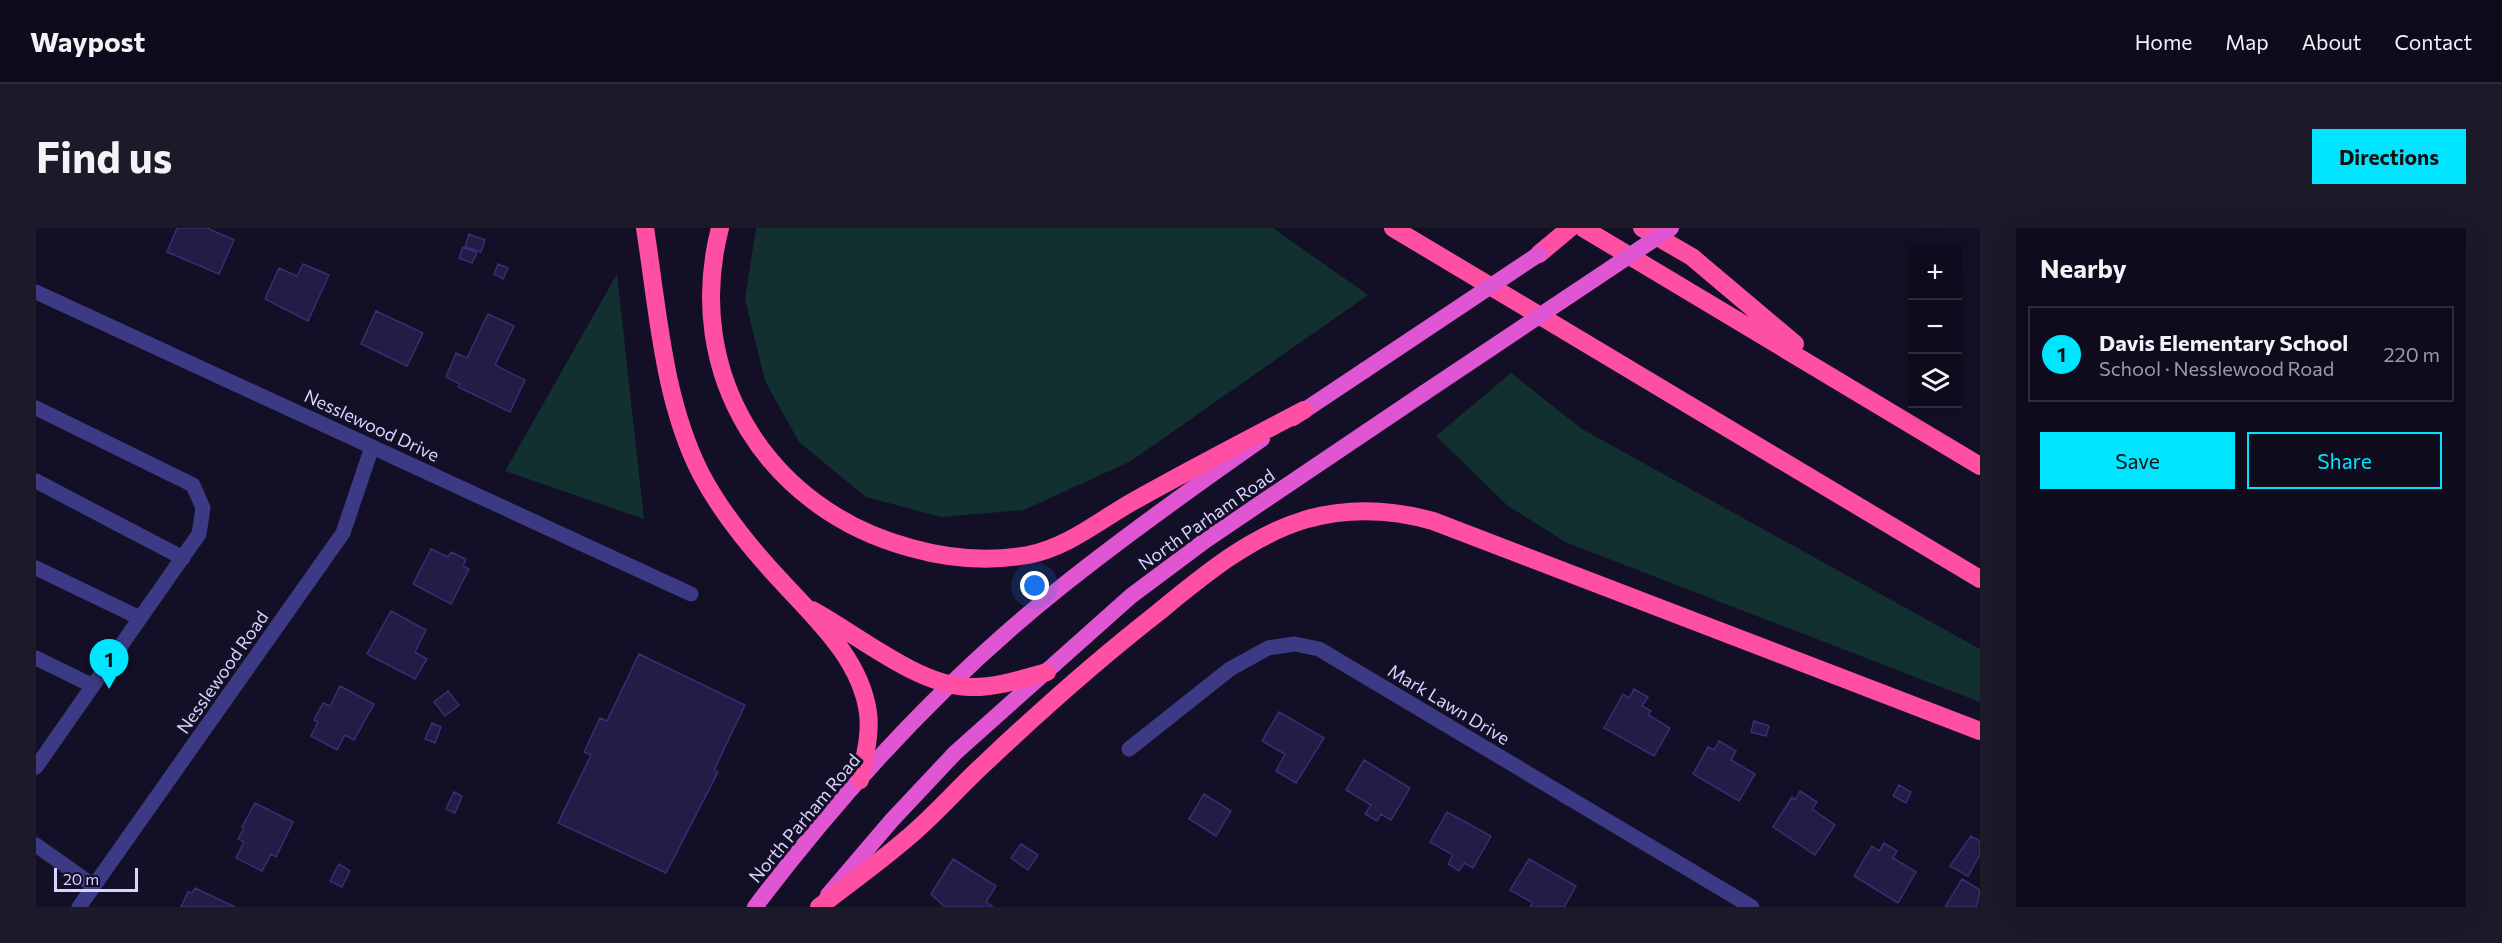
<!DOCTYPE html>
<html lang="en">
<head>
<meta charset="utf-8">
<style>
	:root { --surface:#0e0b1c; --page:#1c1929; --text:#f1f3f6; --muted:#9b9ba3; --line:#2e2b3b; --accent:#00e5ff }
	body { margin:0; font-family:Commissioner,sans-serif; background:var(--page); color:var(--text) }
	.controls { position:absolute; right:18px; top:18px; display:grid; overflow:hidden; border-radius:0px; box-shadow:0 6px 24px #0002 }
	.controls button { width:54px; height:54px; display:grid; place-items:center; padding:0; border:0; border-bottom:2px solid var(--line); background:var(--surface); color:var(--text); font:30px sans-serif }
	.scale { position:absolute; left:18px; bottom:15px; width:84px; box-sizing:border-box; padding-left:6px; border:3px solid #d9d4ff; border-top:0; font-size:16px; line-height:21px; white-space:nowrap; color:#d9d4ff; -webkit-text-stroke:4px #130f26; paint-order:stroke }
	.you { position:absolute; left:999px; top:358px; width:21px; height:21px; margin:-15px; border:4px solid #fff; border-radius:50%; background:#1a73e8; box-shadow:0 0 0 9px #1a73e833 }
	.badge { display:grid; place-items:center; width:39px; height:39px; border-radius:50%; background:var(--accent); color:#111; font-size:20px; font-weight:700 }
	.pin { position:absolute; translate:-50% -50px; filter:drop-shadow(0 2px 3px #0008) }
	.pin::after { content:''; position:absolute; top:32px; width:21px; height:18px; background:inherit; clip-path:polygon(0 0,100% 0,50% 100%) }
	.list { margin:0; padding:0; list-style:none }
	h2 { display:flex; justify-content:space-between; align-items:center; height:78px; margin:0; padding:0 24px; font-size:26px }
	h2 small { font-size:20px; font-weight:400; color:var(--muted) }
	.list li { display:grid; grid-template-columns:39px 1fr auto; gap:18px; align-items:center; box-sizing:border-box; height:96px; margin:0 12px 12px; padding:0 12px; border:2px solid var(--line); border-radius:0px }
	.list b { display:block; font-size:22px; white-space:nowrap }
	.list p { margin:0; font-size:20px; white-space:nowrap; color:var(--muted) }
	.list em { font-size:20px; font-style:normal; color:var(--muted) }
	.actions { display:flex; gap:12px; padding:18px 24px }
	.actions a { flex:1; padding:14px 0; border:2px solid var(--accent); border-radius:0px; text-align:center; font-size:21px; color:var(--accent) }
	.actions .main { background:var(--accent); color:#111 }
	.icon { flex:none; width:33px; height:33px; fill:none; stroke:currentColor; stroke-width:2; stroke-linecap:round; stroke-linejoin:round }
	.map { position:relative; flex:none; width:1944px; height:679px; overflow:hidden; border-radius:0px }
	header { display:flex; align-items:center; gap:36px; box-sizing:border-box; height:84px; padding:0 30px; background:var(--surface); border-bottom:2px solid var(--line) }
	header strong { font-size:28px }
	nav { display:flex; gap:33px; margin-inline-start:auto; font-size:21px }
	.intro { display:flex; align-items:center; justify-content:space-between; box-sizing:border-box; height:144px; padding:0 36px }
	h1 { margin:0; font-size:42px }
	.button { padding:15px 27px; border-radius:0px; background:var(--accent); color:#111; font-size:21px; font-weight:700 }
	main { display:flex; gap:36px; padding:0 36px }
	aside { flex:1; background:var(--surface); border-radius:0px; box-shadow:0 6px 24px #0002 }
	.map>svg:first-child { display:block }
</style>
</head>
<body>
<header>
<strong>Waypost</strong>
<nav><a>Home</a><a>Map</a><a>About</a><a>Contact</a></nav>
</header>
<div class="intro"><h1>Find us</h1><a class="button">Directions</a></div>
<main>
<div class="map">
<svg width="1944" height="679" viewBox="0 0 1944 679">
	<rect width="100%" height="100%" fill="#130f26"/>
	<path fill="#12302f" d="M720 0H1237L1332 67 1095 233 988 282 905 289 830 269 763 214 729 153 709 71Z
		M581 46 608 291 469 243Z
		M1475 145 1546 201 1944 421V474L1529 314 1471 277 1400 208Z"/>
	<path fill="#241b47" stroke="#3b2d73" stroke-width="1.5" d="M141 0H171L198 12 183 46 131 24Z
		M433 6 449 12 445 24 429 19Z
		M427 19 441 25 436 35 423 30Z
		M267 36 293 47 272 93 229 71 243 40 261 48Z
		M462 36 472 40 467 51 458 46Z
		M340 83 387 105 371 138 325 116Z
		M452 86 478 98 459 137 489 152 474 184 422 159 424 156 410 149 420 125 431 130Z
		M395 321 412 329 415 324 430 331 427 338 433 341 415 376 377 356Z
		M355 383 390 402 379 424 391 431 379 451 331 426Z
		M603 426 709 477 678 542 682 544 630 645 522 595 555 527 548 524 564 490 571 493Z
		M304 458 338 476 318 512 309 507 301 522 275 508 282 494 278 492 287 475 294 478Z
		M1598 461 1612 469 1606 478 1615 483 1612 487 1634 500 1618 528 1568 500 1587 466 1593 470Z
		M412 463 423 477 409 488 398 474Z
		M1243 484 1288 510 1260 555 1240 543 1249 526 1226 513Z
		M1718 493 1733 498 1730 508 1715 504Z
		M396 495 405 499 399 515 389 511Z
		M1683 513 1700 523 1695 532 1719 546 1703 573 1657 546 1672 519 1678 522Z
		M1328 532 1374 560 1355 592 1345 586 1341 593 1329 586 1335 577 1310 562Z
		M1863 557 1875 564 1870 575 1857 568Z
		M1764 563 1781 574 1776 581 1799 597 1779 627 1737 599 1756 569 1759 572Z
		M418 564 426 568 419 585 410 581Z
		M1168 566 1195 583 1180 608 1153 591Z
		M219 575 257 594 240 629 235 626 226 643 200 630 208 614 202 611 208 600 206 599Z
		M1411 584 1455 608 1437 640 1428 635 1423 643 1412 636 1417 627 1394 614Z
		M1935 608 1944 613V627L1932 648 1914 638Z
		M1848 615 1861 623 1857 630 1880 644 1862 675 1818 648 1836 618 1843 623Z
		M985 616 1002 627 992 642 975 630Z
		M917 631 960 658 950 674 957 679H909L895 666Z
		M1493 631 1540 658 1528 679H1494L1497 675 1474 662Z
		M303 636 314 643 306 659 294 653Z
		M1926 651 1944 662 1941 679H1909Z
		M159 660 199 679H145L152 664 156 665Z"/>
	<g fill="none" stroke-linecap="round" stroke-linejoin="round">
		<path stroke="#3d3a85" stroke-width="15" d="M0 180 157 257 167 280 163 306 0 539
			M0 253 147 330
			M0 340 104 390
			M0 430 57 458
			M0 617 58 658"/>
		<path stroke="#3d3a85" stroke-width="15" d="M0 64 655 366
			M1093 521 1194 441 1232 420 1259 416 1283 421 1716 679
			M43 679 307 305 336 219"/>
		<path stroke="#e055d1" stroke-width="16" d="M1257 190 1329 142
			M792 667 856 592 919 525 1095 368 1170 312 1388 165
			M719 679C806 564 908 453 1020 363 1087 309 1156 260 1226 211"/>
		<path stroke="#ff4fa3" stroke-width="18" d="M609 0C622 82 627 172 665 246 686 286 716 322 747 355 781 392 825 432 832 485 835 507 828 530 824 552
			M684 0C646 146 732 282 875 320 914 331 952 334 992 327 1032 319 1061 294 1096 274 1153 242 1211 212 1268 182
			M1357 0 1944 351
			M1547 0 1944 238
			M1606 0 1656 29 1759 116
			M1503 26 1534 0
			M776 382C822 407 881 457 933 459 959 460 986 451 1011 444
			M783 679C811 657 841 636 869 612 897 589 921 561 948 536 1003 484 1059 434 1119 387 1163 351 1212 309 1268 292 1312 279 1354 281 1397 293L1944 503"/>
		<path stroke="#e055d1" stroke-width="16" d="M1329 142 1503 26
			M1388 165 1635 0"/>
	</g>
	<g text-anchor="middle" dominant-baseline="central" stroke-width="6" stroke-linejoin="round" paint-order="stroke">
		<g font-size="18" fill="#d9d4ff" stroke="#130f26">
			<text transform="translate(336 197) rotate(25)">Nesslewood Drive</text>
			<text transform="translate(1170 291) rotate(-35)">North Parham Road</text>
			<text transform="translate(186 444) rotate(-55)">Nesslewood Road</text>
			<text transform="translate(1413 476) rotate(31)">Mark Lawn Drive</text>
			<text transform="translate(768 590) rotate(-50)">North Parham Road</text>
		</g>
	</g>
</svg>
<div class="controls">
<button>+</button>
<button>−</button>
<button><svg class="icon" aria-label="layers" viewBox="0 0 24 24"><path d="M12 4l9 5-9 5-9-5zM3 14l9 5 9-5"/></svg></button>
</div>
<div class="scale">20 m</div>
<div class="you"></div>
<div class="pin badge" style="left:73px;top:461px">1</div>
</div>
<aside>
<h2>Nearby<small></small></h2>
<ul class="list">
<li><span class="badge">1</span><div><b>Davis Elementary School</b><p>School · Nesslewood Road</p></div><em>220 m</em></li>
</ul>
<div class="actions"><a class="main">Save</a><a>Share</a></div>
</aside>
</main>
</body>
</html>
